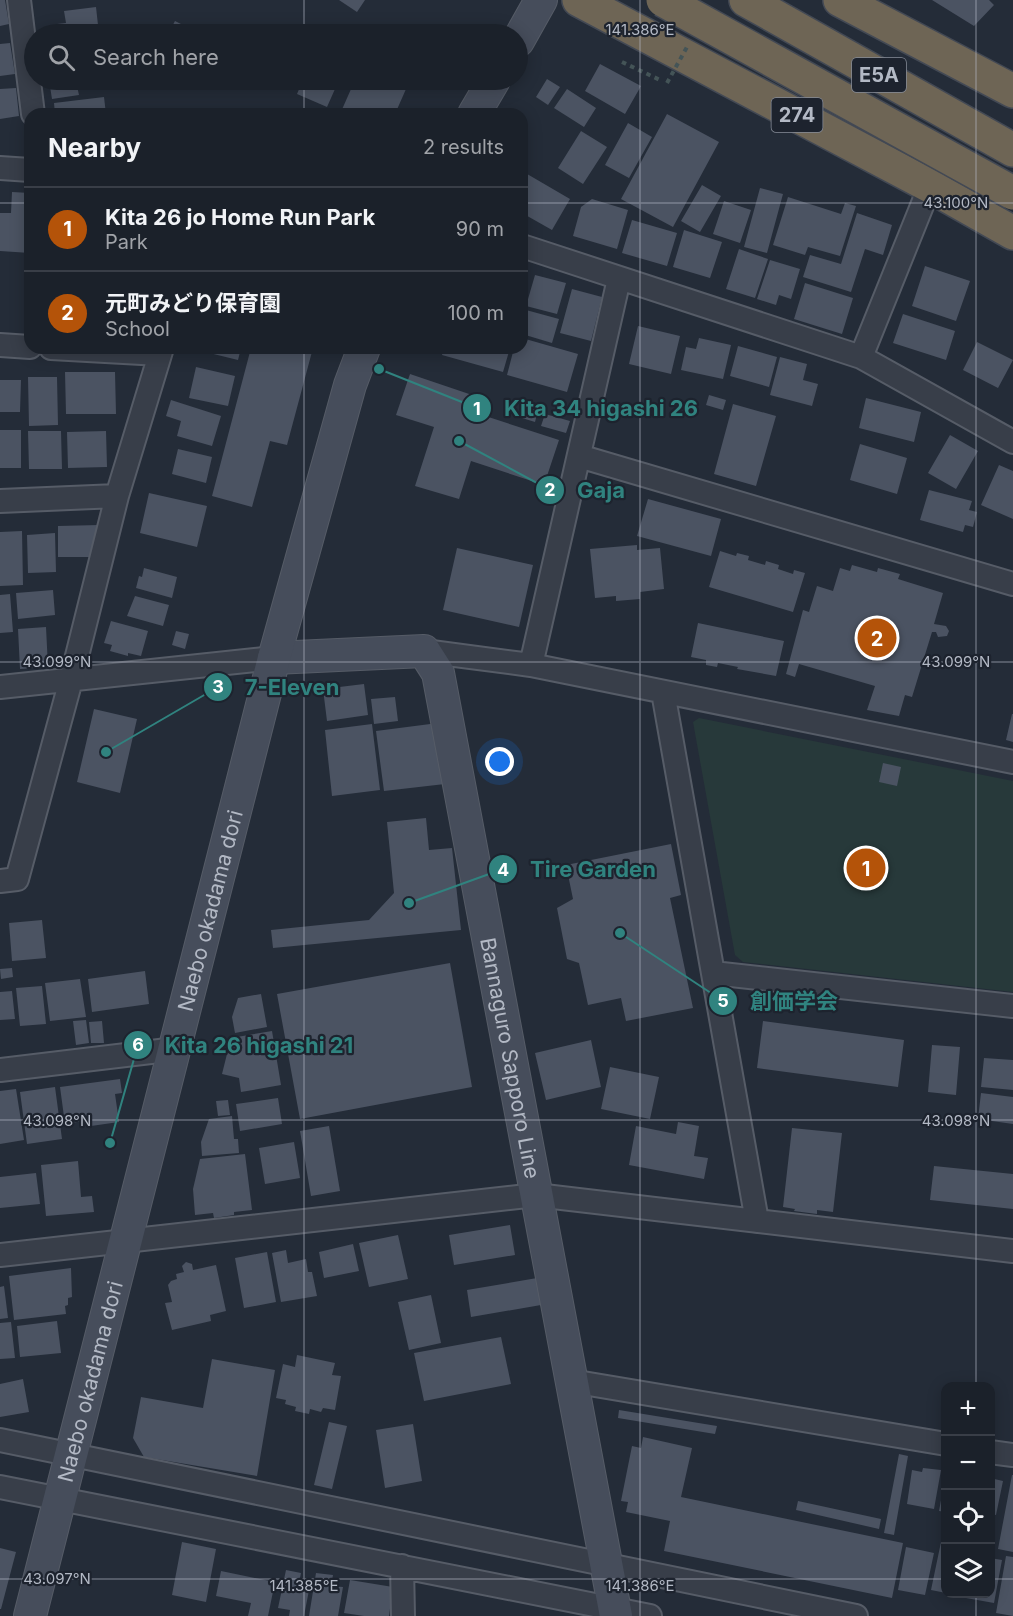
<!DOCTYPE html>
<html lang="en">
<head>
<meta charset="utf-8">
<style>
	:root { --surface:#1b212a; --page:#242932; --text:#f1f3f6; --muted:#a0a3a8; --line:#393e47; --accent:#b45309 }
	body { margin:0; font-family:Inter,"Noto Sans JP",sans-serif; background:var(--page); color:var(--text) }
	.controls { position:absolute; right:18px; bottom:18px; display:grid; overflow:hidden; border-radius:12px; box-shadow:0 3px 15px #0003 }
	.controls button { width:54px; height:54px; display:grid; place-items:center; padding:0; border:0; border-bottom:2px solid var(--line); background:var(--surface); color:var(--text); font:30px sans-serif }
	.you { position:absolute; left:500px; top:762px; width:21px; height:21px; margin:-15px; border:4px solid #fff; border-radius:50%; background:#1a73e8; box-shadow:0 0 0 9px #1a73e833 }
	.badge { display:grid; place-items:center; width:39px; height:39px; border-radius:50%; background:var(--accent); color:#fff; font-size:20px; font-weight:700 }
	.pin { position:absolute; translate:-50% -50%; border:3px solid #fff; box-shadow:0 2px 6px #0006 }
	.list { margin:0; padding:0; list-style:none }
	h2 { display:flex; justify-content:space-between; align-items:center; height:78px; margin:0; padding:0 24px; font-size:26px }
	h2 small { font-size:20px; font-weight:400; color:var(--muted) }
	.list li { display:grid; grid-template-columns:39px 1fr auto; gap:18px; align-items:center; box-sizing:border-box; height:84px; padding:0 24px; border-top:2px solid var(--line) }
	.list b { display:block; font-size:22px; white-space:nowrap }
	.list p { margin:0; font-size:20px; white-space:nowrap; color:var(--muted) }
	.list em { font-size:20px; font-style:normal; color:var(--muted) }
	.icon { flex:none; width:33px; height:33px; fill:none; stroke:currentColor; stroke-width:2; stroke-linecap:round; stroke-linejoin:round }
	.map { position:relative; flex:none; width:1013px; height:1616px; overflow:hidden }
	.search { position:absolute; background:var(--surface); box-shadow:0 3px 15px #0003; left:24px; top:24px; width:504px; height:66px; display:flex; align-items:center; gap:15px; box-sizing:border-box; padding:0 21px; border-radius:33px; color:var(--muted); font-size:22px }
	.panel { position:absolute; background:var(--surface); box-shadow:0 3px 15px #0003; left:24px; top:108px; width:504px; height:246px; border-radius:18px }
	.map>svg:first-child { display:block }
</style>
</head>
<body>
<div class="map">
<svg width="1013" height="1616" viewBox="0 0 1013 1616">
	<rect width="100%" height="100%" fill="#242c38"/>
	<path fill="#27393a" d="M699 718 1013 781V992L743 962 735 955 693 722Z"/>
	<path fill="#4b5362" d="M0 0H5L9 24 0 26Z
		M339 0H365L357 12Z
		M932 0H989L994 5 974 26Z
		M96 7 99 34H59L57 24 66 23 64 11Z
		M175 21 199 33 201 29 212 34H168Z
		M10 43 15 74 0 76V44Z
		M600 64 641 86 625 114 585 91Z
		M547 79 560 87 548 105 536 97Z
		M49 80H110V82L77 86 79 95 52 99Z
		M251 80H276L272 88Z
		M303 80H339L327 107 297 94Z
		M355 80H410L395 114H340Z
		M16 88 19 116 0 119V89Z
		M567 89 596 108 584 127 554 108Z
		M104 97 106 114H55L54 103Z
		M667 114 719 142 673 227 621 199Z
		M628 123 652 137 629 178 605 165Z
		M581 131 607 147 583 184 558 168Z
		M522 171 570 199 552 230 522 213Z
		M702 185 721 196 700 232 681 221Z
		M760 188 783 194 767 253 744 247Z
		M12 192 30 193V253L0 251V213H11Z
		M788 197 841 214 845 203 856 206 840 256 808 247 805 255 773 245Z
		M592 199 628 210 617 249 573 236 581 207Z
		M724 201 751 210 740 243 713 234Z
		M857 213 892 225 883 255 865 249 851 292 803 277 810 255 841 264Z
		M632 220 677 233 667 266 622 253Z
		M684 230 722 242 710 278 673 267Z
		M739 249 768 259 755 298 726 289Z
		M770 260 800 269 791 299 779 295 776 305 757 299Z
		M925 266 970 281 956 321 912 306Z
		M535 275 566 283 557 314 526 306Z
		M805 283 853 298 842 334 794 319Z
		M572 289 602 297 591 341 560 333Z
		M526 310 559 319 552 343 522 334V322Z
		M903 314 955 331 946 360 893 343Z
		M638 326 680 336 671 374 629 364Z
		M522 338 578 354 567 392 507 375 514 348H522Z
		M699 338 731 345 723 379 681 370 686 347 696 349Z
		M977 342 1013 360 998 388 963 370Z
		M738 346 777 357 769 387 730 376Z
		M189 348H241L238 360Z
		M251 348H313L287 445 270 441 252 507 212 496Z
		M444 348H510L503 372 442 355Z
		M780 357 807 364 803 380 818 384 812 406 770 395Z
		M196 367 235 376 228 406 189 398Z
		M65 372H115L116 414H66Z
		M410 374 478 397 473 412 559 440 544 485 471 461 459 499 415 486 434 427 396 415Z
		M28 377H57L58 425 29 426Z
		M0 380H21L20 412H0Z
		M709 395 726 400 723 410 706 405Z
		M866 398 921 412 914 442 859 428Z
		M171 400 221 416 212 446 177 436 181 421 166 416Z
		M733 404 776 416 756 486 714 474Z
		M525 407 538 410 535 422 522 418Z
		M545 414 570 421 566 433 541 426Z
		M0 430H21V468H0Z
		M28 431H61L62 469H29Z
		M106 431 107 467 68 468 67 432Z
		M950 435 978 451 956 489 928 473Z
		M860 444 907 458 897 494 850 480Z
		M178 449 212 457 206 483 172 474Z
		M999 465 1013 471V519L981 505Z
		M929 490 972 501 969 510 977 512 973 527 965 525 963 532 920 520Z
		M149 493 207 506 197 547 140 533Z
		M648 499 721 519 711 556 637 536Z
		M99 525 92 557H58V526Z
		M22 531 23 585 0 586V532Z
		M55 533 56 572 28 573 27 535Z
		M637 545V550L660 548 664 589 640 592V599L616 601V596L595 598 590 549Z
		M457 548 533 565 519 627 443 610Z
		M720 551 736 556 737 553 749 556 748 560 765 565 766 561 779 565 778 569 793 574 794 570 805 573 793 612 709 587Z
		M852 565 877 572 878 568 900 574 898 579 943 593 934 624 946 626 949 631 947 636 938 637 936 632H932L912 697 905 695 899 716 867 710 875 686 799 664 795 677 786 674 803 610 809 612 817 586 833 591 840 568 850 571Z
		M144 568 177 577 172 598 136 588 139 576 142 577Z
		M53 590 55 615 18 619 16 593Z
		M10 594 13 632 0 633V595Z
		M135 596 169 605 163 626 127 616Z
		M111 621 148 631 141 656 128 653V656L110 651 112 645 104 643Z
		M698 623 784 641 776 676 737 669 738 667 718 663 717 667 706 665V660L691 657Z
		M46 627 48 667 20 669 18 629Z
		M176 631 189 634 185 649 172 645Z
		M364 684 368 715 327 721 323 689Z
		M395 697 398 721 374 724 371 699Z
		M94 709 137 719 120 793 77 782Z
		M1012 714H1013V742L1006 740Z
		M438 723 445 784 384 791 376 731Z
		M372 724 380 790 332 796 325 730Z
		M883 763 901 767 897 786 879 782Z
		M426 818 429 850 452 848 461 930 273 948 271 930 369 920 394 893 387 822Z
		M671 844 681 895 670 898 693 1008 626 1021 621 998 588 1005 579 963 567 959 557 908 573 899 566 865Z
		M42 920 46 958 12 961 9 923Z
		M450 963 472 1087 300 1119 277 994Z
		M12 968 13 977 1 979 0 969Z
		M145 971 149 1004 92 1012 88 979Z
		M80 979 86 1017 50 1021 45 983Z
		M42 986 46 1024 20 1026 16 988Z
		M12 991 15 1019 0 1020V992Z
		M261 994 267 1027 235 1033 232 1017 238 998Z
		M86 1020 89 1043 76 1045 73 1021Z
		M102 1021 104 1043H91L89 1022Z
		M763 1021 904 1040 898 1087 757 1068Z
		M272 1031 281 1085 241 1092 239 1078 222 1074 231 1038Z
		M591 1040 601 1087 546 1100 535 1053Z
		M932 1045 960 1047 956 1095 928 1092Z
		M984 1058 1013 1060V1090L981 1087Z
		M610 1067 659 1077 650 1119 601 1109Z
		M120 1079 122 1093 115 1094 119 1122 91 1126 90 1120 65 1124 60 1087Z
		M55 1087 62 1139 27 1144 20 1092Z
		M16 1089 24 1140 0 1144V1091Z
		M981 1093 1013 1097V1124L978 1119Z
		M278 1098 282 1124 240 1131 236 1104Z
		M228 1100 230 1115 218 1116 216 1101Z
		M232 1116 234 1139H238L239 1153 202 1156 201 1142 209 1119Z
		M678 1122 699 1126 694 1156 708 1158 704 1179 629 1165 636 1126 676 1134Z
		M329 1126 340 1191 311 1196 300 1131Z
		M792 1128 842 1133 833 1212 817 1210V1214L794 1211 795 1209 783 1207Z
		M294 1142 300 1178 265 1184 259 1148Z
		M245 1154 252 1210 234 1212V1215L214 1218 213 1213 195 1215 193 1189 200 1159Z
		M78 1161 81 1197 92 1196 94 1212 46 1216 41 1165Z
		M934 1166 1013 1174V1209L930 1200Z
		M36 1173 40 1204 0 1208V1177Z
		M510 1225 515 1255 454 1265 449 1235Z
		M398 1235 408 1279 369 1287 359 1243Z
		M353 1244 359 1271 324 1278 319 1252Z
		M286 1250 288 1263 306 1259 308 1272H312L317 1296 281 1302 272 1253Z
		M267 1252 276 1302 244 1308 235 1258Z
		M186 1262 192 1264 193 1270 216 1265 226 1311 210 1315 211 1321 172 1330 165 1303 172 1302 168 1285 171 1281 177 1279 176 1274 184 1272 182 1266Z
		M71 1268 72 1297 68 1298V1305L65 1306 66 1314 14 1320 9 1276Z
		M537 1278 541 1305 471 1317 467 1290Z
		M4 1286 8 1318 0 1319V1287Z
		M431 1295 441 1343 409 1350 398 1302Z
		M57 1321 61 1353 20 1357 17 1326Z
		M11 1322 15 1358 0 1359V1323Z
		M501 1337 511 1384 424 1401 414 1353Z
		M297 1355 335 1363 332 1375 341 1376 335 1410 323 1408 321 1412 310 1409 309 1414 295 1411 296 1407 285 1404 286 1400 276 1398 283 1364 295 1367Z
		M212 1359 275 1370 257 1476 144 1457 133 1438 141 1397 203 1408Z
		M23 1379 29 1412 0 1417V1384Z
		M619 1410 717 1426 715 1434 618 1418Z
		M329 1422 347 1426 332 1489 314 1485Z
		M413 1424 422 1481 385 1488 376 1430Z
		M643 1437 692 1448 681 1497 903 1543 892 1598 664 1551 670 1521 626 1512 628 1502 621 1501 632 1446 641 1448Z
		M899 1454 908 1456 894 1535 884 1533Z
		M923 1468 941 1470 934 1509 907 1504 912 1470 922 1472Z
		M1012 1475H1013V1552L998 1549Z
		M990 1478 1003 1481 996 1515 990 1514Z
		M944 1484H946V1512L939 1511Z
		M798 1501 881 1519 879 1529 796 1510Z
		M182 1542 216 1549 206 1602 172 1595Z
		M941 1542 946 1543V1593L931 1590Z
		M906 1547 934 1553 925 1595 898 1590Z
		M0 1548 16 1552 1 1609H0Z
		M1006 1556 1013 1557V1616L996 1613Z
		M990 1558 1002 1560 994 1603 966 1598 967 1594H990Z
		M286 1570 301 1573 299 1583 310 1585 304 1616H289L290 1610 278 1608Z
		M221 1571 275 1582 268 1616H248L251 1603 216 1596Z
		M316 1573 333 1575 331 1586 343 1587 338 1616H309Z
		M350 1580 393 1587 389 1616H364L344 1613Z"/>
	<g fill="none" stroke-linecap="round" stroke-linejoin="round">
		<defs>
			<path id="street" d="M19 0 33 114
				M0 168 30 170
				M522 246 861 357 1013 442
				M0 345 30 347
				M51 348 160 354
				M861 357 930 186
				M579 456 1013 584
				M0 501 117 496
				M424 651 531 665 1013 762
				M531 665 619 279
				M0 687 274 658
				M663 692 757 1221
				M0 881 17 879 71 680 117 496 162 348
				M713 973 1013 1006
				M0 1070 176 1049
				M0 1255 536 1195 1013 1251
				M571 1381 946 1444
				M0 1440 856 1616
				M990 1452 1013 1455
				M0 1487 650 1616
				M402 1566 403 1616"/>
			<g id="secondary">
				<path d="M518 41 541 0"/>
				<path d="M474 114 494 80"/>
				<path id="s1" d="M274 658 424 651 438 673 616 1616"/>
				<path id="s2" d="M30 1616 274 658 350 385 364 348"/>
			</g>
			<path id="highway" d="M579 0 930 186 1013 233
				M746 0 1013 150
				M840 0 1013 91"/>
		</defs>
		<use href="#street" stroke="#565c67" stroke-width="26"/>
		<use href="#secondary" stroke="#565c67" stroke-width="34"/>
		<use href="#highway" stroke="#434954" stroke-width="36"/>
		<path stroke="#445457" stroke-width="4" stroke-dasharray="4.5 4.5" stroke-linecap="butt" d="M622 62 660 80"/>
		<use href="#street" stroke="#383e49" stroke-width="22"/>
		<use href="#secondary" stroke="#464d5b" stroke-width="32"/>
		<use href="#highway" stroke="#6e6555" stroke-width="33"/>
		<defs>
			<path id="highway-bridge" d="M663 0 1013 193"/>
		</defs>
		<use href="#highway-bridge" stroke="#434954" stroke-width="36" stroke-linecap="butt"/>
		<path stroke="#445457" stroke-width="4" stroke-dasharray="4.5 4.5" stroke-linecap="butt" d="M667 83 687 47"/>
		<use href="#highway-bridge" stroke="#6e6555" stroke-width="33"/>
	</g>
	<path fill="none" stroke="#b3b9c5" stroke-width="1.5" stroke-opacity="0.45" d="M304 0V34M640 0V1616M976 0V1386M304 80V114M0 203H30M522 203H1013M304 348V1616M0 662H1013M0 1120H1013M0 1579H946M990 1579H1013M976 1594V1616"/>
	<g text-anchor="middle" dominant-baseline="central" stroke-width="4.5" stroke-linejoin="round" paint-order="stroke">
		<g fill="#1d232e" stroke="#868c98" stroke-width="1.5">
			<rect x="852" y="58" width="54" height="34" rx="4.5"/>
			<rect x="771.5" y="98" width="51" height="34" rx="4.5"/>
		</g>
		<g font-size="20" font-weight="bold" fill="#b3b9c5">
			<text x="879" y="75">E5A</text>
			<text x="797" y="115">274</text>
		</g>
		<g font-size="21" fill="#b3b9c5" stroke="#1d232e">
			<text stroke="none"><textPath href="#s2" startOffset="728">Naebo okadama dori</textPath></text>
			<text stroke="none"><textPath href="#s1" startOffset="568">Bannaguro Sapporo Line</textPath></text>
			<text stroke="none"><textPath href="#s2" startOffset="242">Naebo okadama dori</textPath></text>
		</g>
	</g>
	<g font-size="15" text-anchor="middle" fill="#b3b9c5" stroke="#1d232e" stroke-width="4.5" stroke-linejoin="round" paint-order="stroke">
		<text x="640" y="35">141.386°E</text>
		<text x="956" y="208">43.100°N</text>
		<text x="57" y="667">43.099°N</text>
		<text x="956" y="667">43.099°N</text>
		<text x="57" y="1126">43.098°N</text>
		<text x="956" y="1126">43.098°N</text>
		<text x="57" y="1584">43.097°N</text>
		<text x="304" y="1591">141.385°E</text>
		<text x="640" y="1591">141.386°E</text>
	</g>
	<path fill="none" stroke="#30837f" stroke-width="2" d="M379 369L477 408M459 441L550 490M106 752L218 687M409 903L503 869M620 933L723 1001M110 1143L138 1045"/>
	<g fill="#30837f" stroke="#1d232e" stroke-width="2">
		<circle cx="379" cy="369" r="6"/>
		<circle cx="459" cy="441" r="6"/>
		<circle cx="106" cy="752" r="6"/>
		<circle cx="409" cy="903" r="6"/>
		<circle cx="620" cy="933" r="6"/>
		<circle cx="110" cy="1143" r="6"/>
		<circle cx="477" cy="408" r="15"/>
		<circle cx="550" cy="490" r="15"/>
		<circle cx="218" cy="687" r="15"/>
		<circle cx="503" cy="869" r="15"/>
		<circle cx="723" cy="1001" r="15"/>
		<circle cx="138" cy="1045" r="15"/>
	</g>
	<g font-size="18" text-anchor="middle" font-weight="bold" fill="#fff">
		<text x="477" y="415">1</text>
		<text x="550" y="496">2</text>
		<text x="218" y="693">3</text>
		<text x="503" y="876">4</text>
		<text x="723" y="1007">5</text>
		<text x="138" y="1051">6</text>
	</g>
	<g font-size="22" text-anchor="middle" font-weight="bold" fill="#30837f" stroke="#1d232e" stroke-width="4.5" stroke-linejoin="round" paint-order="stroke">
		<text x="601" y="416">Kita 34 higashi 26</text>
		<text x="601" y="498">Gaja</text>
		<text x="292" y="695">7-Eleven</text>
		<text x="593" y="877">Tire Garden</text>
		<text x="794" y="1009">創価学会</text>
		<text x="259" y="1053">Kita 26 higashi 21</text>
	</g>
</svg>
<div class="controls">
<button>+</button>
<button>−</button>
<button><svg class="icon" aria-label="locate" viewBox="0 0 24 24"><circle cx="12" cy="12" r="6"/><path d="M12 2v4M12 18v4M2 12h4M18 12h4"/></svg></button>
<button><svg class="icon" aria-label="layers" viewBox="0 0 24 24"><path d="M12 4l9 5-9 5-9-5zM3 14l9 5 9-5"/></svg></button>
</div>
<div class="you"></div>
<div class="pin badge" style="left:866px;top:868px">1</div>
<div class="pin badge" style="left:877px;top:638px">2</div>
<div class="search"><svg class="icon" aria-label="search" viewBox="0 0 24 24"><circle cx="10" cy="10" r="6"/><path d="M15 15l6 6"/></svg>Search here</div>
<section class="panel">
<h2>Nearby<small>2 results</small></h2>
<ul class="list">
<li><span class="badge">1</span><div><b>Kita 26 jo Home Run Park</b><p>Park</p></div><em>90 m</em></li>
<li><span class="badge">2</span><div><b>元町みどり保育園</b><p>School</p></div><em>100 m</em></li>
</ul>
</section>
</div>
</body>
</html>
